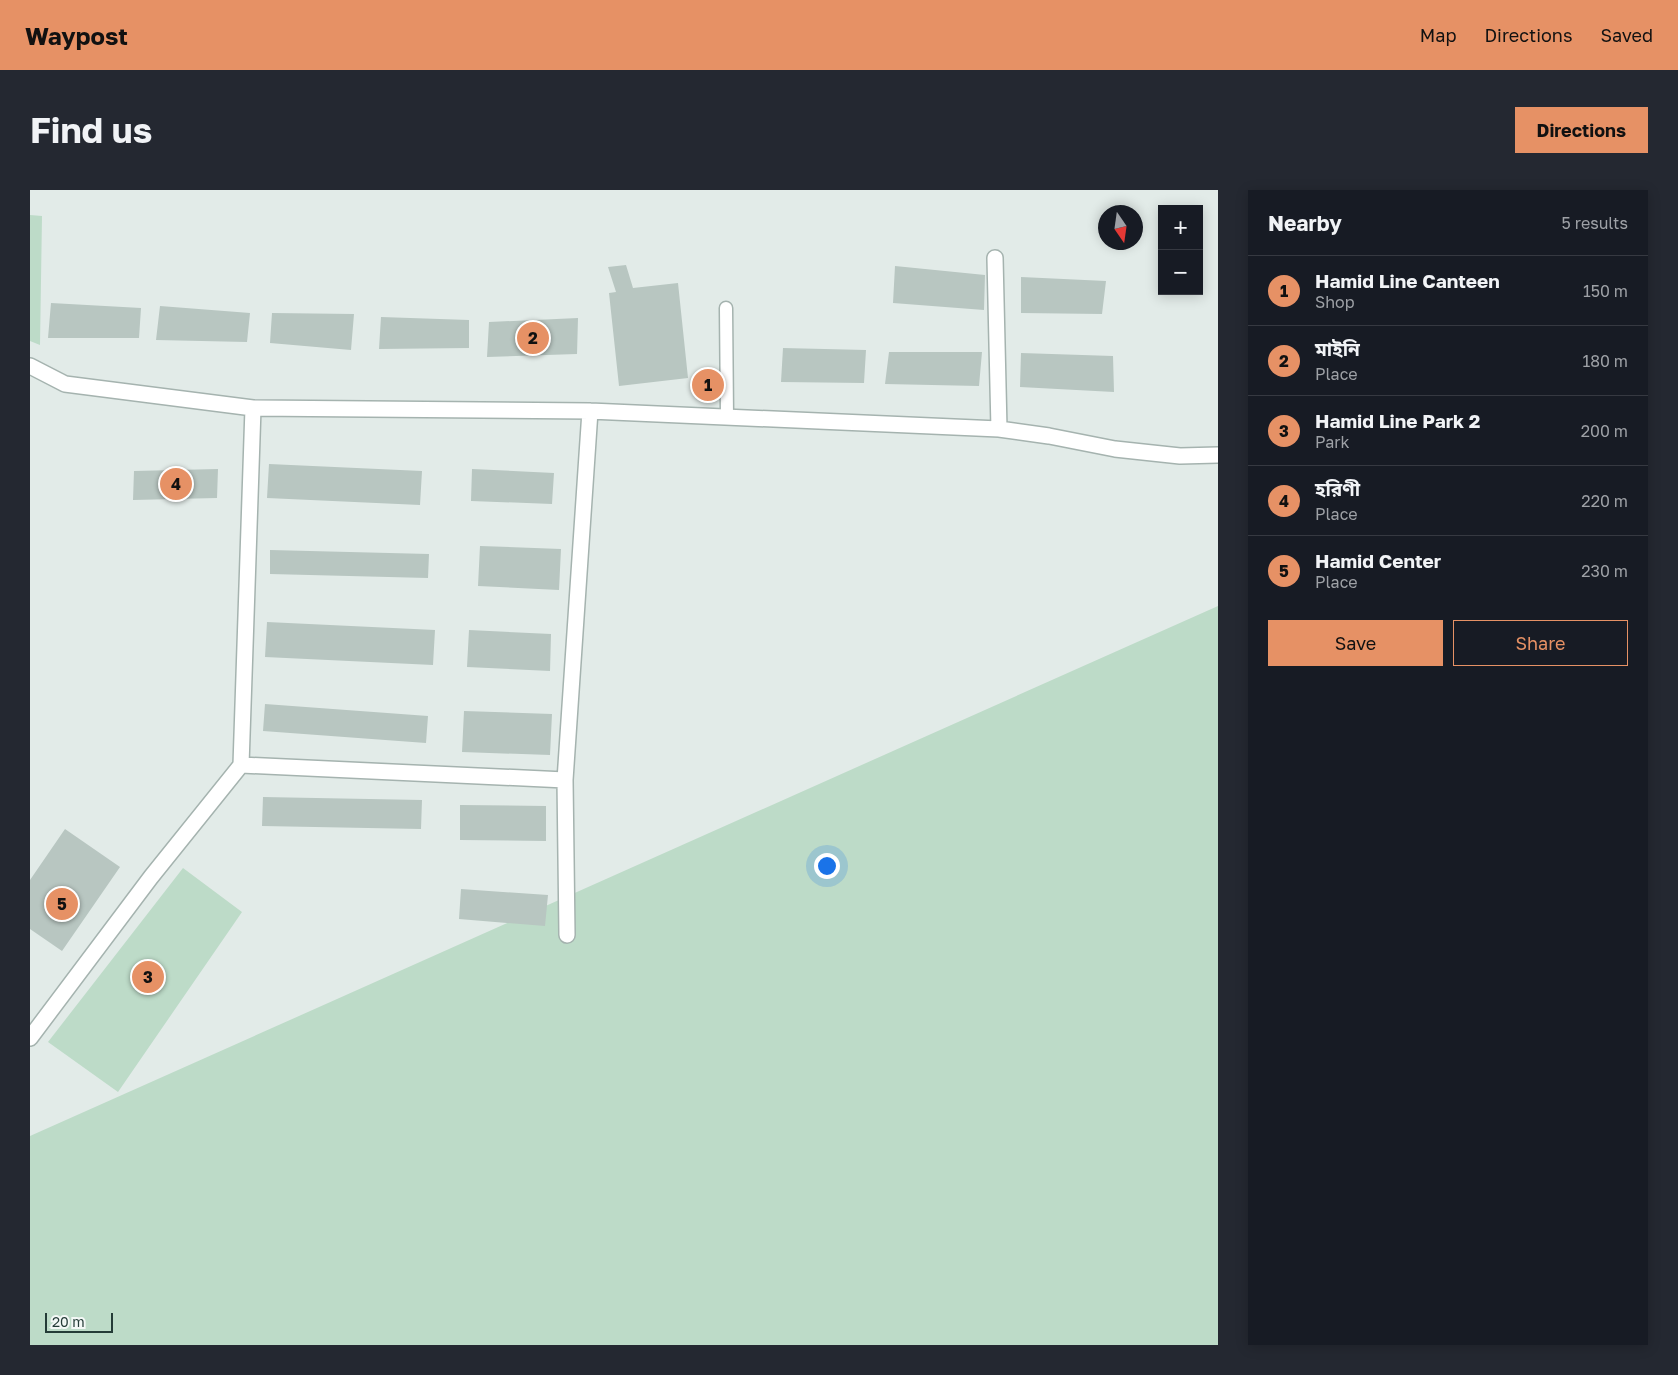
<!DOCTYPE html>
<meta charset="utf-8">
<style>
:root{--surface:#171b24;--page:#242831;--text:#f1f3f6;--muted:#9ea1a6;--line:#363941;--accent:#e69165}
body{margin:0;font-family:"Golos Text","Noto Sans Bengali",sans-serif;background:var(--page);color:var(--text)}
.controls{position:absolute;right:15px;top:15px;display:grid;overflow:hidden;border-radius:0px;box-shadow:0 2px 12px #0003}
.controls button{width:45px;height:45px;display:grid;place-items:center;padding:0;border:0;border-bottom:1px solid var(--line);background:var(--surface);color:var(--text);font:25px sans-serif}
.compass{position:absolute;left:1068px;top:15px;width:45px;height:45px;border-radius:50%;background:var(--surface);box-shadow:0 2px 12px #0003;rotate:167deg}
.scale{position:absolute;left:15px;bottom:12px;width:68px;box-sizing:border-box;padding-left:5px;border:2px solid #243b37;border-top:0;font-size:14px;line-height:18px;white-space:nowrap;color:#243b37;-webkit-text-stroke:4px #f3f8f6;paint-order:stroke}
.you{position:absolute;left:796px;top:675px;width:18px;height:18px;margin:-12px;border:4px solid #fff;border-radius:50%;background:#1a73e8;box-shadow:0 0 0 8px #1a73e833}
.badge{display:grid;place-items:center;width:32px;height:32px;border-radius:50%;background:var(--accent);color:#111;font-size:16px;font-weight:700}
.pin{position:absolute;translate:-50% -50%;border:2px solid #fff;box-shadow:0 1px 5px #0006}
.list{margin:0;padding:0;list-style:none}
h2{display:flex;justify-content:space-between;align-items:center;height:65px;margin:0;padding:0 20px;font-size:21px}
h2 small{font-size:16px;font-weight:400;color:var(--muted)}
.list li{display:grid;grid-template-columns:32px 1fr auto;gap:15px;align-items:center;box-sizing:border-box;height:70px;padding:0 20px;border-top:1px solid var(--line)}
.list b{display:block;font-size:19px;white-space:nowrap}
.list p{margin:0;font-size:16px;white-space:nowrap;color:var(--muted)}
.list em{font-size:16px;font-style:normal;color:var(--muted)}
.actions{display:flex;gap:10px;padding:15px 20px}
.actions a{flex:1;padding:11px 0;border:1px solid var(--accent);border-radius:0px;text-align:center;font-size:18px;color:var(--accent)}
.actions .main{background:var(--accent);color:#111}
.map{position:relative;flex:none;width:1188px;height:1155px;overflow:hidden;border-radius:0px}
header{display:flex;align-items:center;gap:30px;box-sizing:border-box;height:70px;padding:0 25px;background:var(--accent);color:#111}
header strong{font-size:24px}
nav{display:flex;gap:28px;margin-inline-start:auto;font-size:18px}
.intro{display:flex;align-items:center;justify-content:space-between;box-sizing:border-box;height:120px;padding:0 30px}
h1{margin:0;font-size:35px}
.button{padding:12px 22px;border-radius:0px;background:var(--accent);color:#111;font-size:18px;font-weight:700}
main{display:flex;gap:30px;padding:0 30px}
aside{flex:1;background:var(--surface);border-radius:0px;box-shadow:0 2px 12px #0003}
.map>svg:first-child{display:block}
.green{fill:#bddbc8}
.building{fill:#b8c6c1}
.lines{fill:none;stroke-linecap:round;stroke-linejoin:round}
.service-casing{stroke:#a5b3af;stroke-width:15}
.minor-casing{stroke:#a5b3af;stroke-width:18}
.service{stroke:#fff;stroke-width:12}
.minor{stroke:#fff;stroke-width:15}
</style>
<header>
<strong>Waypost</strong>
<nav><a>Map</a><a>Directions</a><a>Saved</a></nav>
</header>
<div class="intro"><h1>Find us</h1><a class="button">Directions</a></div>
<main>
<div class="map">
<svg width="1188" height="1155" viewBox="0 0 1188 1155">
<rect width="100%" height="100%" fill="#e2ebe8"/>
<path class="green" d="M0 25 12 26 10 155 0 151Z
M1188 416V1155H0V946Z
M153 678 212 722 88 902 18 852Z"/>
<path class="building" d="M596 75 603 98 648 93 658 188 589 196 579 103 586 102 578 77Z
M865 76 955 85 954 120 863 113Z
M991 87 1076 91 1072 124 991 123Z
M21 113 111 118 109 148H18Z
M130 116 220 123 217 152 126 150Z
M242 123 324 124 321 160 240 153Z
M351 127 439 130V158L349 159Z
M548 128 547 164 457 167 459 132Z
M753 158 836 160 834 193 751 192Z
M859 162H952L949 196 855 194Z
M991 163 1083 166 1084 202 990 197Z
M667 187H687L688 202H668Z
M239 274 392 281 390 315 237 308Z
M188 279 187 308 103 310 104 281Z
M442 279 524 283 522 314 441 311Z
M450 356 531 359 529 400 448 396Z
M240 360 399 364 398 388 240 384Z
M237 432 405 440 403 475 235 467Z
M439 440 521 444 520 481 437 477Z
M235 514 398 526 396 553 233 541Z
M434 521 522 524 520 565 432 562Z
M233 607 392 610 391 639 232 636Z
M430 615 516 616V651L430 650Z
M35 639 90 677 32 761 0 739V690Z
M431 699 518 705 515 736 429 729Z"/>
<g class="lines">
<g class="service-casing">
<path id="service" d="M696 118 697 227"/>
</g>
<g class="minor-casing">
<path id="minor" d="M965 68 969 239
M0 176 35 194 223 218 560 221 969 239 1019 246 1085 259 1150 266 1188 265
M211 575 535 590 560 221
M535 590 537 745
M0 848 121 687 211 575 223 218"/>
</g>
<use href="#service" class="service"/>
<use href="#minor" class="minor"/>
</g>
</svg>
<div class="controls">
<button>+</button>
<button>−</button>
</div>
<svg class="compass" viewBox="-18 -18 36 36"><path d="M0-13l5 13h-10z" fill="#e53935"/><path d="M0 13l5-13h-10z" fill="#9ea1a6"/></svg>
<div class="scale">20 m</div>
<div class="you"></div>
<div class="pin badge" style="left:678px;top:195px">1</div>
<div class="pin badge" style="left:503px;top:148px">2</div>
<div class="pin badge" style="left:118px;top:787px">3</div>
<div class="pin badge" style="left:146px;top:294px">4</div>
<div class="pin badge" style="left:32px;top:714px">5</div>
</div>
<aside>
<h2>Nearby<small>5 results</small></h2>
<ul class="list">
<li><span class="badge">1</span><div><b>Hamid Line Canteen</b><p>Shop</p></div><em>150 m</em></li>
<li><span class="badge">2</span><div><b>মাইনি</b><p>Place</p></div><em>180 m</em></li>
<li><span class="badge">3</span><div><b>Hamid Line Park 2</b><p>Park</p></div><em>200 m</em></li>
<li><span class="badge">4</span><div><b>হরিণী</b><p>Place</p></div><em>220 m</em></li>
<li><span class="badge">5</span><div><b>Hamid Center</b><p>Place</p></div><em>230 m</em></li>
</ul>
<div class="actions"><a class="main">Save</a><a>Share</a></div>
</aside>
</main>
